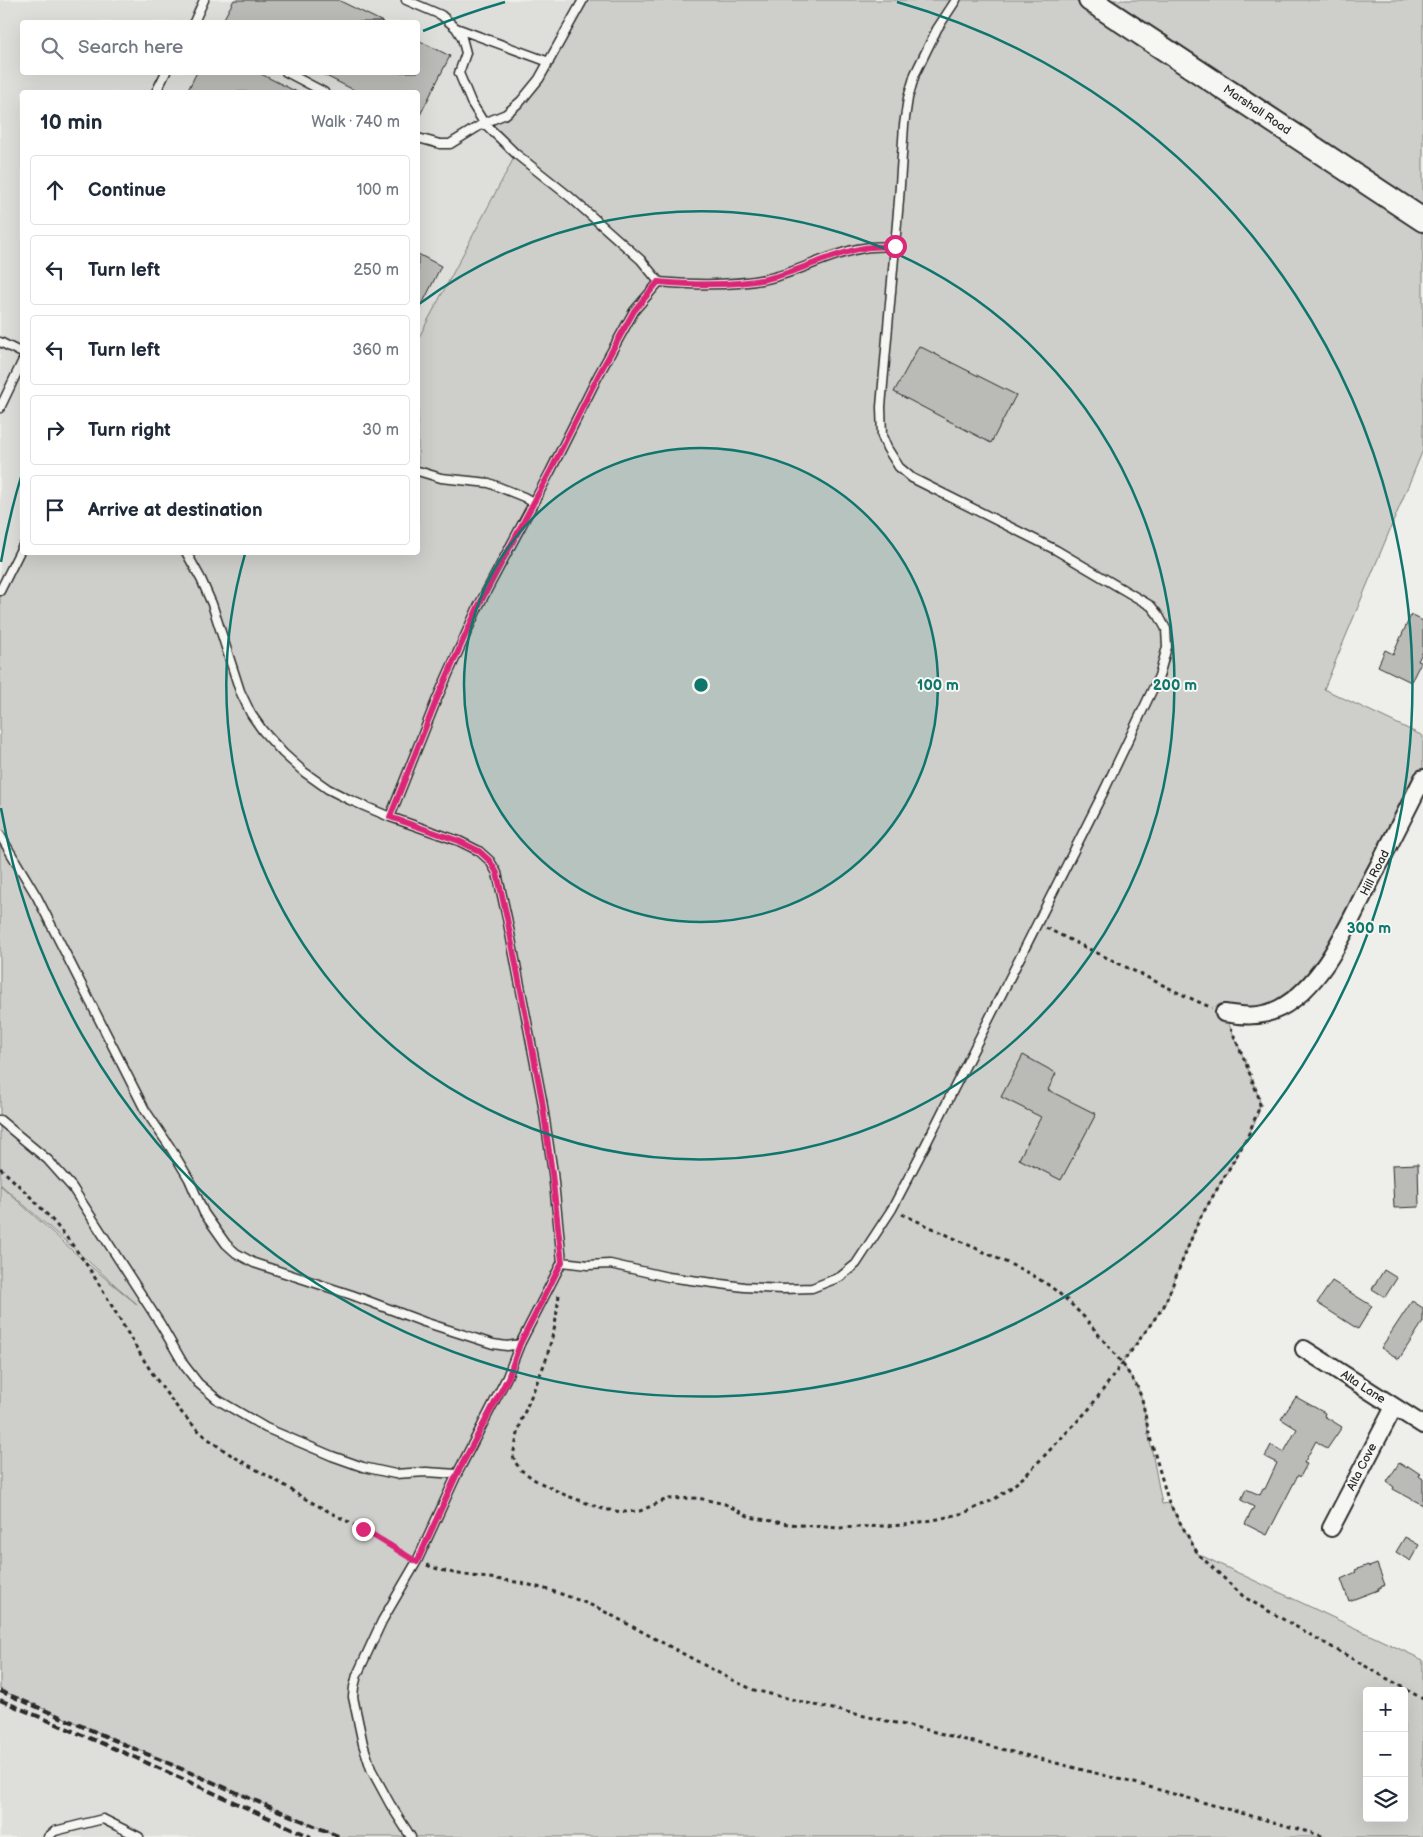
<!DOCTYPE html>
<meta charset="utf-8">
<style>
:root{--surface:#fff;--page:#f6f6f7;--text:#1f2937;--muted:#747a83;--line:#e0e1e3}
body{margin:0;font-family:"Balsamiq Sans",sans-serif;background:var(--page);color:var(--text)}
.controls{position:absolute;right:15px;bottom:15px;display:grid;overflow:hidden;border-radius:5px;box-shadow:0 5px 20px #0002}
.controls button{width:45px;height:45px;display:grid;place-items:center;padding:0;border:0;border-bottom:1px solid var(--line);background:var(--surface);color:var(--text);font:25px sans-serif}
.stop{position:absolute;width:15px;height:15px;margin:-11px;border:4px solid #db2777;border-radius:50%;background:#fff}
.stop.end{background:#db2777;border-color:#fff;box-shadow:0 1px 5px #0008}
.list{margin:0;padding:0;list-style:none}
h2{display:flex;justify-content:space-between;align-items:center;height:65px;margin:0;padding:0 20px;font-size:21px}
h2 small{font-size:16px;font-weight:400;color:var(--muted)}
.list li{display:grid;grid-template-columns:32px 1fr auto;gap:15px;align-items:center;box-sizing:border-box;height:70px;margin:0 10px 10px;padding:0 10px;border:1px solid var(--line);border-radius:5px}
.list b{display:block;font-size:19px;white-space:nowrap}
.list em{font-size:16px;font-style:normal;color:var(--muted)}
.icon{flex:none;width:28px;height:28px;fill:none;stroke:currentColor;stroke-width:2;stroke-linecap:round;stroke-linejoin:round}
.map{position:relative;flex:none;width:1423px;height:1837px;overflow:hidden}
.search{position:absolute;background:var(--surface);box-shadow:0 5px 20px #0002;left:20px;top:20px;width:400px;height:55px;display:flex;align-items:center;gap:12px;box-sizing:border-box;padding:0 18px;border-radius:5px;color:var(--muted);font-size:19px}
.panel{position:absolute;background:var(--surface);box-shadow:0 5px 20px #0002;left:20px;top:90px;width:400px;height:465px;border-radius:5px}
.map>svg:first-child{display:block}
.built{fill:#dededb;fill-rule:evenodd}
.green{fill:#cececa;stroke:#7c7c7a;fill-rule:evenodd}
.building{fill:#babab7;stroke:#2b2b2b}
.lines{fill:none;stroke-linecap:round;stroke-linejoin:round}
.service-casing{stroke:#2b2b2b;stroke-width:11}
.minor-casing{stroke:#2b2b2b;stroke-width:20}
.secondary-casing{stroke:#2b2b2b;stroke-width:26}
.path{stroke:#2b2b2b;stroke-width:3;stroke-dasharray:4 4;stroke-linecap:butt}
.service{stroke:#f6f6f2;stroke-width:8}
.minor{stroke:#f6f6f2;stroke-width:16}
.secondary{stroke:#f6f6f2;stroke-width:22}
.rail{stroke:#2b2b2b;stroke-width:4;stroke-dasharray:8 4;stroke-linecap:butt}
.route{stroke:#db2777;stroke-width:6}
.ring{fill:none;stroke:#0f766e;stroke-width:2.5}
.labels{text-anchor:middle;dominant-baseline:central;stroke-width:4;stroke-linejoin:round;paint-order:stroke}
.street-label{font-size:12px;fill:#2b2b2b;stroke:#f6f6f2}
.centre{fill:#0f766e;stroke:#f6f6f2;stroke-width:2.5}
.ring-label{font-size:15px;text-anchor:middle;font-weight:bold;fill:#0f766e;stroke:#f6f6f2;stroke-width:4;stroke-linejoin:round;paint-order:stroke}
</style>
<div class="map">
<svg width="1423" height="1837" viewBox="0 0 1423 1837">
<rect width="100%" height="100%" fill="#eeeeea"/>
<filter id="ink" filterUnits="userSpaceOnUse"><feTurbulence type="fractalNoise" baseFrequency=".02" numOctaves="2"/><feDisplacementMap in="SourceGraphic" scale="10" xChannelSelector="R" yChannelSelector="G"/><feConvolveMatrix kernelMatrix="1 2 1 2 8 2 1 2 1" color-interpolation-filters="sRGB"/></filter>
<g filter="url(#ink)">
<path class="built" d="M0 0H583L516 154 418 339V92H22V547L0 591ZM22 22H418V72H22Z
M0 1691 235 1792 339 1837H0Z"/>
<path class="green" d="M583 0H1423V450L1324 689 1423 736V778L1344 932 1279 1009 1224 1013 1245 1061 1259 1098 1260 1106 1257 1117 1247 1138 1199 1220 1164 1306 1122 1363 1137 1386 1142 1399 1162 1504 1169 1503 1198 1554 1423 1660V1837H340L0 1690V1185L83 1260 138 1305 0 1184V591L22 552H418V339L516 154 484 123 521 101ZM1367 1691H1404V1818H1367Z"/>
<path class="building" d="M234 0H338L383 22H222Z
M418 40 450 56 418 119V92H358L318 72H418Z
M197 72H257L297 92H187Z
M418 254 441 266 418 313Z
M919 346 1016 395 991 443 894 392Z
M1411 615 1423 621V651L1418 661 1421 662 1411 682 1378 666 1385 650 1393 654Z
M1023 1055 1056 1073 1048 1090 1096 1114 1061 1180 1019 1159 1041 1117 1001 1097Z
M1418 1164 1419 1207 1394 1208 1392 1165Z
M1384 1270 1397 1278 1385 1297 1372 1289Z
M1332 1281 1372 1306 1358 1329 1317 1303Z
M1412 1301 1423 1308V1322L1399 1359 1381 1348Z
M1296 1397 1325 1413 1324 1416 1342 1427 1327 1449 1316 1441 1304 1463 1307 1464 1300 1477 1298 1475 1267 1535 1245 1524 1254 1507 1241 1500 1246 1489 1260 1495 1263 1489H1265L1277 1463 1265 1457 1271 1445 1284 1452 1297 1429 1281 1419Z
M1399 1463 1407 1468 1408 1466 1420 1474 1419 1476 1423 1479V1505L1393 1489 1394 1487 1387 1482Z
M1405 1537 1419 1545 1410 1561 1396 1552Z
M1377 1564 1385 1585 1378 1588V1590L1349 1601 1341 1579 1356 1572 1355 1570 1368 1565 1369 1567Z"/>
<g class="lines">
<g class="service-casing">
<path id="service" d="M406 0 441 15 456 28 462 38 466 53 459 73 471 102 484 123 516 154 570 197 641 260 659 282
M194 22 204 0
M456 28 549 62
M286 72 324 92
M156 92 166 72
M418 138 440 144H450L484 123 506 114 521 101 539 79 583 0
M0 342 22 353
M0 408 22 362
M418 471 441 478 489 483 524 497 534 503
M186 552 201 579 212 604 240 691 251 714 263 731 283 753 304 772 328 789 350 800 390 817 459 841 479 851 490 861 497 873 507 918 542 1100 553 1173 562 1262 520 1344 507 1377 457 1474 417 1561 382 1621 357 1675 354 1687 353 1697 363 1744 371 1769 390 1804 411 1837
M0 591 22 547
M390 817 436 701 478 607 550 472 598 376 634 311 659 282C693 285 732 286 766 279 800 272 830 253 864 248 874 246 885 247 895 246
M0 835 37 897 145 1110 170 1147 189 1179 204 1213 226 1244 236 1253 254 1263 352 1295 424 1322 493 1344 507 1346 520 1344
M0 1120 48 1160 72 1187 161 1325 184 1365 198 1383 218 1400 266 1428 332 1456 363 1467 395 1474 426 1472 457 1474
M562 1262 588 1265 610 1264 668 1277 744 1287 782 1289 812 1288 840 1277 856 1264 892 1209 926 1144 1103 793 1159 676 1167 647 1166 629 1159 616 1151 606 1056 550 912 478 899 467 887 448 882 436 881 407 899 200 904 125 908 98 915 74 937 29 956 0
M48 1837 55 1831 103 1819 139 1837"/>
</g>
<g class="minor-casing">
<path id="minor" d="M1224 1013C1243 1016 1261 1018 1280 1008 1325 984 1348 924 1371 880 1389 846 1406 812 1423 778
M1304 1349 1423 1425
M1331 1528 1394 1407"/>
</g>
<g class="secondary-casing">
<path id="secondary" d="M1090 0 1423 220"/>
</g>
<path class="path" d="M1046 928 1179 993 1212 1008
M0 1168C31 1196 60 1226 84 1261 120 1314 147 1377 192 1424 217 1450 249 1465 280 1483 288 1487 295 1493 302 1497 338 1517 374 1534 408 1556
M902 1214 1029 1273 1050 1286 1067 1300 1085 1318 1122 1363 1137 1386 1142 1399 1149 1434 1169 1503 1198 1554 1244 1597 1423 1699
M559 1295 555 1326 546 1360 521 1421 513 1455 515 1462 521 1470 535 1480 565 1495 603 1509 622 1512 640 1511 667 1499 698 1498 725 1504 750 1517 788 1524 838 1528 904 1525 938 1519 964 1513 993 1500 1008 1490 1026 1475 1089 1409 1164 1306 1199 1220 1247 1138 1260 1106 1259 1098 1245 1061 1231 1029
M427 1565C458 1578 492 1576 525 1584 549 1589 574 1598 598 1608L732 1680 754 1690 815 1705 923 1729 1142 1785 1326 1837"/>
<use href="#service" class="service"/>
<use href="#minor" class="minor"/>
<use href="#secondary" class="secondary"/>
<path class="rail" d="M0 1691 340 1837
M0 1700 134 1757 311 1837"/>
</g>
</g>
<g class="lines" filter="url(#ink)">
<path class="route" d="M363 1529 417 1562 457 1474 508 1378 520 1344 562 1262 552 1173 542 1100 507 918 497 873 490 861 479 851 459 841 390 817 436 701 478 607 550 472 598 376 634 311 658 282C692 285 733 286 766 279 799 272 830 254 864 248 874 246 885 247 895 246"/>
</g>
<circle cx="701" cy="685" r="237" fill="#0f766e" fill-opacity=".12"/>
<g class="ring">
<circle cx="701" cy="685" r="237"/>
<path d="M419 304A474 474 0 1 1 245 554"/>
<path d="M1 562A711 711 0 0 1 21 477M423 31A711 711 0 0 1 505 2M897 2A711 711 0 1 1 1 808"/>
</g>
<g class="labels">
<g class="street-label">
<text transform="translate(1257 110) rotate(34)">Marshall Road</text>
<text transform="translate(1375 873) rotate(-63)">Hill Road</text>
<text transform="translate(1363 1387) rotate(33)">Alta Lane</text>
<text transform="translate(1362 1467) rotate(-63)">Alta Cove</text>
</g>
</g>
<circle cx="701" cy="685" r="8" class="centre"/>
<g class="ring-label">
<text x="938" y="690">100 m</text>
<text x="1175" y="690">200 m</text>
<text x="1369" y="933">300 m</text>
</g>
</svg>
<div class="controls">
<button>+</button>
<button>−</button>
<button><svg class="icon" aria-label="layers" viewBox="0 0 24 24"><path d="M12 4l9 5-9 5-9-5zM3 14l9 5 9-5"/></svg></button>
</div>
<div class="stop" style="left:895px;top:246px"></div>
<div class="stop end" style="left:363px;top:1529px"></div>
<div class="search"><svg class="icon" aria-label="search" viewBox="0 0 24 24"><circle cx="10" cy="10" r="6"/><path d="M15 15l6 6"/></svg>Search here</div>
<section class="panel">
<h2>10 min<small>Walk · 740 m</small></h2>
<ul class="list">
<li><svg class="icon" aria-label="ahead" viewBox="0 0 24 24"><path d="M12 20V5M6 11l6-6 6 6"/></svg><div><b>Continue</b></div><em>100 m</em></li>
<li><svg class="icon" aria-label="left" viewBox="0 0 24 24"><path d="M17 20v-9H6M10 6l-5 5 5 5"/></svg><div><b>Turn left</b></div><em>250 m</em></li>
<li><svg class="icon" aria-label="left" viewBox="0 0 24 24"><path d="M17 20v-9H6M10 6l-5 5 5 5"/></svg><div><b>Turn left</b></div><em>360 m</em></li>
<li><svg class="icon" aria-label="right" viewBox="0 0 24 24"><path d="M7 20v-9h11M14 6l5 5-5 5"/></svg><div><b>Turn right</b></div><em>30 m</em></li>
<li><svg class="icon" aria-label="arrive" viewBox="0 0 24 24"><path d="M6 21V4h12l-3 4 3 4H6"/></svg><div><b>Arrive at destination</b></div></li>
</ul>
</section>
</div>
